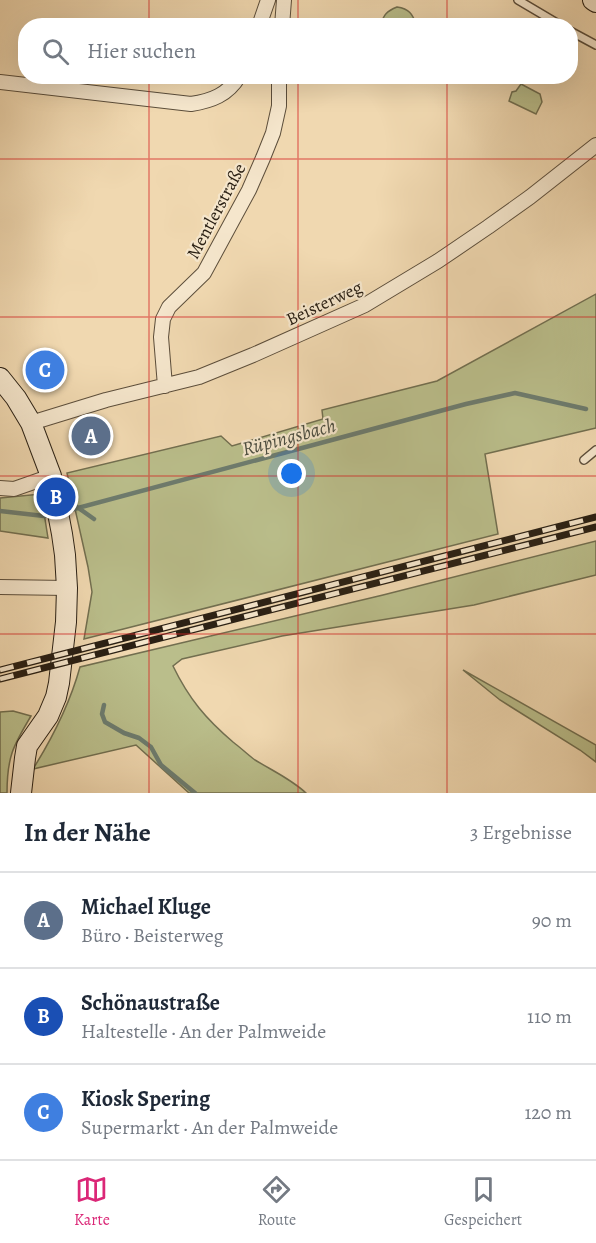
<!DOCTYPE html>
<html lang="de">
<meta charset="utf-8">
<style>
:root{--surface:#fff;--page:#f6f6f7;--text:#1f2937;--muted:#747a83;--line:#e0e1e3;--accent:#db2777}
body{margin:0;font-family:Alegreya,serif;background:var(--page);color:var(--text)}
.you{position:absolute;left:292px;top:474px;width:21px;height:21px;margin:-15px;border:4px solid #fff;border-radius:50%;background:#1a73e8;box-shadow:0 0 0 9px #1a73e833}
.badge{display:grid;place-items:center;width:39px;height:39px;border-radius:50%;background:var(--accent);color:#fff;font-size:20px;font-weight:700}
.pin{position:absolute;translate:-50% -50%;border:3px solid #fff;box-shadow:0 2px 6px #0006}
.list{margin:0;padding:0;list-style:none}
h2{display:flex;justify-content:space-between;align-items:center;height:78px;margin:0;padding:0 24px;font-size:26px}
h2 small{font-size:20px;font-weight:400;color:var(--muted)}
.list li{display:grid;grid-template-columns:39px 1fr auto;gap:18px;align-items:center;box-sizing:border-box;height:96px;padding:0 24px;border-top:2px solid var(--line)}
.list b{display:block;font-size:22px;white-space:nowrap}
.list p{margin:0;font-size:20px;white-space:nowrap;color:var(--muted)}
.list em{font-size:20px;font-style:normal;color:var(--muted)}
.icon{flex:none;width:33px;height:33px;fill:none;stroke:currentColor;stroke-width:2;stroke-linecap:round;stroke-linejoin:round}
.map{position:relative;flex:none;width:596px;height:793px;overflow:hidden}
.search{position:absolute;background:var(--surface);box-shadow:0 6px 24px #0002;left:18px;right:18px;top:18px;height:66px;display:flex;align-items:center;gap:15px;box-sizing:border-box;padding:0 21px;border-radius:24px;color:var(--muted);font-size:22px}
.sheet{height:366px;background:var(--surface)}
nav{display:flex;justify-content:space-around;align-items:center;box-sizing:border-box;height:84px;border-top:2px solid var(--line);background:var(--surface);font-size:16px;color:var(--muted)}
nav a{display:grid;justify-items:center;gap:3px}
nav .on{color:var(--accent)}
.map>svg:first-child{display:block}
.green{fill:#babe8b;stroke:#726f50;stroke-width:1.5}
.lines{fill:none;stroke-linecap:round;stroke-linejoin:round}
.stream{stroke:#6d7c6f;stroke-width:4.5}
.lane-casing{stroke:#5c4e3b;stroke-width:10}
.street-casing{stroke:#5c4e3b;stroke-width:16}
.secondary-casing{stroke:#2a2014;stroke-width:22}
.lane{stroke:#f5e6cc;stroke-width:7}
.street{stroke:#f5e6cc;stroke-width:14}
.secondary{stroke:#f5e6cc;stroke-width:20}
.rail-casing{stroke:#2a2014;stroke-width:7}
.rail{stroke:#f5e6cc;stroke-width:4.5;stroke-dasharray:14;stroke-linecap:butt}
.grid{fill:none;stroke:#d62828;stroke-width:1.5;stroke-opacity:0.55}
.labels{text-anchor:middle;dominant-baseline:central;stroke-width:4.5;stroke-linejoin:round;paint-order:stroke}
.street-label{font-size:18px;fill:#2a2014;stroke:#f5e6cc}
.water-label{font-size:20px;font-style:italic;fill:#4c4e41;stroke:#f5e6cc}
</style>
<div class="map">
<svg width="596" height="793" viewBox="0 0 596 793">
<rect width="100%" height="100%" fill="#f0d8b0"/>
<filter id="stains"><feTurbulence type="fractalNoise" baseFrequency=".00333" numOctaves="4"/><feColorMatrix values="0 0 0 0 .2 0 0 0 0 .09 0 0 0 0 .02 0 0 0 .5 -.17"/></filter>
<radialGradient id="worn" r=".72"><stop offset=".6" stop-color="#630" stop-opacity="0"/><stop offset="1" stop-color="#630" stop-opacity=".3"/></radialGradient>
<path class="green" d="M397 7C410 9 412 14 417 25H381C383 15 387 11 397 7Z
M521 84 540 94 542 102 536 114 509 101 512 92 516 91Z
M596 294V428L485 454 498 534 84 639 92 592 88 567 67 473 221 436 232 446 323 419 322 410 437 381Z
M41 494 48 538 0 531V498Z
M596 541V575L474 605 282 636 182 659 173 666C189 699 206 719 233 742 241 748 248 755 255 760 273 771 291 779 306 793H189L136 745 33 769C53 737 70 703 80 667L383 595Z
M463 670 596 745V762L580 750 500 700Z
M13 711 31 716C13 746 7 757 7 793H0V712Z"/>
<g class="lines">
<path class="stream" d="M77 507 94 519
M0 511 44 516 55 514
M63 512 466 404 515 393 586 409
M104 705 102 714 105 722 124 733 139 738 151 747 161 765 195 793"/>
<g class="lane-casing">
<path id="lane" d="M518 0 562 26
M570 31 596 45
M584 460 596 450"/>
</g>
<g class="street-casing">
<path id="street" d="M259 26 268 0
M282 26 284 0
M0 82 191 104C211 101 228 95 239 76
M165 386 161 337 163 319 169 307 204 273 249 190 263 158 273 133 279 106V76
M31 423 106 400 199 377 253 355 365 305 438 261 488 227 530 197 596 145
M0 488 14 489 51 476
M0 587 67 588"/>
</g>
<g class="secondary-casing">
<path id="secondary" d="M593 0 596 2
M0 378 16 398 31 423 51 476 62 534 65 555 67 588 66 622 59 683 56 697 48 716 27 746 25 758 21 793"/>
</g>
<use href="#lane" class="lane"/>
<use href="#street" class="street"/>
<use href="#secondary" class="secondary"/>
<g class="rail-casing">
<path id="rail" d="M0 670 596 517
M0 679 596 527"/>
</g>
<use href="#rail" class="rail"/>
</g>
<path class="grid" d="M149 0V26M298 0V26M447 0V26M149 76V793M298 76V793M447 76V793M0 159H596M0 317H596M0 476H596M0 634H596"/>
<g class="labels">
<g class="street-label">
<text transform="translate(216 211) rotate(-62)">Mentlerstraße</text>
<text transform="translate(324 303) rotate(-25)">Beisterweg</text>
</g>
<g class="water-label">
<text transform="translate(289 437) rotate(-15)">Rüpingsbach</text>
</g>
</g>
<rect width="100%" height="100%" filter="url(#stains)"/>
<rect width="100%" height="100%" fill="url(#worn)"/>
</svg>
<div class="you"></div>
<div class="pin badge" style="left:91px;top:436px;background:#5c6f8a">A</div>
<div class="pin badge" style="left:56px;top:497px;background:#1a4fb4">B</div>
<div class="pin badge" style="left:45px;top:370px;background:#3f7fe0">C</div>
<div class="search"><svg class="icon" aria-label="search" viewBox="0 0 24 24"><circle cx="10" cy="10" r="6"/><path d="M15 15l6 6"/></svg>Hier suchen</div>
</div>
<section class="sheet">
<h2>In der Nähe<small>3 Ergebnisse</small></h2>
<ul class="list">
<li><span class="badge" style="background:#5c6f8a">A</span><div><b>Michael Kluge</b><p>Büro · Beisterweg</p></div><em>90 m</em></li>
<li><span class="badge" style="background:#1a4fb4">B</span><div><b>Schönaustraße</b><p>Haltestelle · An der Palmweide</p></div><em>110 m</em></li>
<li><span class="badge" style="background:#3f7fe0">C</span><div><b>Kiosk Spering</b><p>Supermarkt · An der Palmweide</p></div><em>120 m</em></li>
</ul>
</section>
<nav>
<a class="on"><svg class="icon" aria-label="map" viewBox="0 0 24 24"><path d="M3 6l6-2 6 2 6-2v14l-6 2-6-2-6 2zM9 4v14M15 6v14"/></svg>Karte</a>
<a><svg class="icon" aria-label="directions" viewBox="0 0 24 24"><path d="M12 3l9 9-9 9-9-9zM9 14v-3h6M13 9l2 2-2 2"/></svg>Route</a>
<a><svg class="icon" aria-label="saved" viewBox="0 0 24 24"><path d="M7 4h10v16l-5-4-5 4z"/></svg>Gespeichert</a>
</nav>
